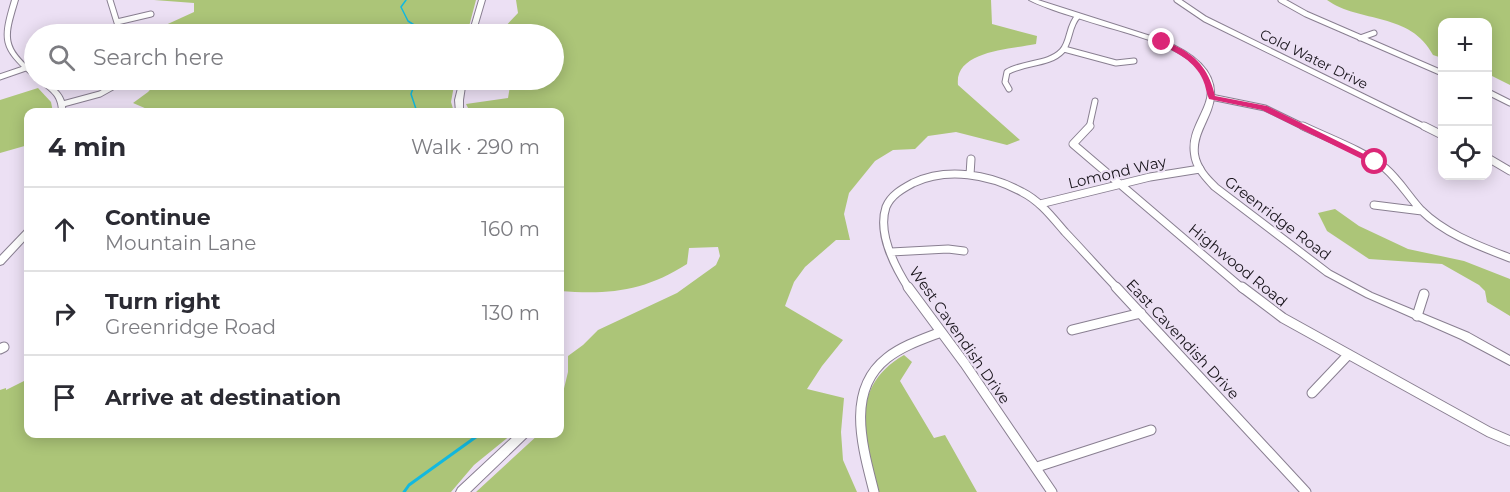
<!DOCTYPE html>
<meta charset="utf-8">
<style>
:root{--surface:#fff;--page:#f2f2f3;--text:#2b2b33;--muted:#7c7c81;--line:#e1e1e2}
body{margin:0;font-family:Montserrat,sans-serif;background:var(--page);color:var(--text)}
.controls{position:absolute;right:18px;top:18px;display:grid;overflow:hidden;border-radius:12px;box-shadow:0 3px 15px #0003}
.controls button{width:54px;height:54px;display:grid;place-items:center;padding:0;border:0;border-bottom:2px solid var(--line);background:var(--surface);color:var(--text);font:30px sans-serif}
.stop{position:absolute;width:18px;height:18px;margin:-14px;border:4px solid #db2777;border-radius:50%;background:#fff}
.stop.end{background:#db2777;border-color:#fff;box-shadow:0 2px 6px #0008}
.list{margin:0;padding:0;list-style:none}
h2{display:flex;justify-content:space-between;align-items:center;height:78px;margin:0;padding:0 24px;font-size:26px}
h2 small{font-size:20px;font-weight:400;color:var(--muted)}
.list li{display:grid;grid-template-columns:39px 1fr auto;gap:18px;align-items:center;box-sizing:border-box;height:84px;padding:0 24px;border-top:2px solid var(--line)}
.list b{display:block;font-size:22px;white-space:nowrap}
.list p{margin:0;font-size:20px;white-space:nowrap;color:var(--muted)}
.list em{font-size:20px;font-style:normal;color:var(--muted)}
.icon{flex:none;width:33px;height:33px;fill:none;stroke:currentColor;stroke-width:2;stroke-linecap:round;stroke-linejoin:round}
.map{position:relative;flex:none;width:1510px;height:492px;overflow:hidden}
.search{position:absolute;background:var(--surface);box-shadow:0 3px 15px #0003;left:24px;top:24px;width:540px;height:66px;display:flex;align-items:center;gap:15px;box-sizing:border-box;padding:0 21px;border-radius:33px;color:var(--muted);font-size:22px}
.panel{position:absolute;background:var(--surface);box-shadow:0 3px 15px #0003;left:24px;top:108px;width:540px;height:330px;border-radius:12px}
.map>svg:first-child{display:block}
.green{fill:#acc578}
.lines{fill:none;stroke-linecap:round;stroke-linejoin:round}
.stream-far1{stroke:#13b9df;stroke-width:1.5}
.stream{stroke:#13b9df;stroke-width:3}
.minor-far2-casing{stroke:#897f91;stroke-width:7}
.minor-far1-casing{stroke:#897f91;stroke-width:9}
.minor-casing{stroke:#897f91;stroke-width:11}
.tertiary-casing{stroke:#897f91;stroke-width:2}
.minor-far2{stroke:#fff;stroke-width:5}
.minor-far1{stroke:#fff;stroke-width:7}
.minor{stroke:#fff;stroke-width:9}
.tertiary{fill:#fff;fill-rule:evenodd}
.route{fill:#db2777}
.labels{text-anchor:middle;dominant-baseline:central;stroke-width:4.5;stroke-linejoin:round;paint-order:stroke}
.far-street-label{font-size:14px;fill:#18141b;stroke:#ece0f4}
.street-label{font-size:15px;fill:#18141b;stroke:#ece0f4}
</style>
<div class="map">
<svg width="1510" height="492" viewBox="0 0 1510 492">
<rect width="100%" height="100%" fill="#ece0f4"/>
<path class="green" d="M154 0H476L467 34H205L159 28 194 12V3Z
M516 0H991L992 24 1037 36 1036 44C1013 49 954 50 958 85L1020 140 1007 145 956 132 928 136 915 149 893 150 875 161 849 193 844 214 850 240H836L805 267 794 282 785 306 843 340 822 366 807 389 844 398 841 432 843 460 857 492H476L539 434H560V405L568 372V356L583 345 598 330 677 293 716 265 720 256 718 247 689 248 687 264C645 291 609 295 560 291V112H470L466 104 508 98 511 80H554V34H502L500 32 518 13Z
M1327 0H1510V85L1488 74V22H1442V58L1433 55C1411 12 1359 23 1327 0Z
M159 80H455L451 102 454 112H154L133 103 148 92Z
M38 88 51 102 53 112H28V145L0 153V100Z
M1335 209 1359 226 1408 249 1464 261 1510 279V316L1487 302 1485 291 1479 285 1442 264 1369 259 1327 231 1318 213Z
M904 355 912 362 900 381 934 438 945 435 977 492H878C866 439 847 388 904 355Z
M28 379V434H512L474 465 451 492H0V390L6 388V390Z"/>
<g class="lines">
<path class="stream-far1" d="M406 0 401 7 408 21 428 34
M416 80 411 94 417 112"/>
<path class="stream" d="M404 492 409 485 480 434"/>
<g class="minor-far2-casing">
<path id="minor-far2" d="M110 0 119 29 118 34
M1177 0 1205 19 1427 128
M1281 0 1306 14 1442 73
M117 22 151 14
M1360 38 1374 33
M1064 49 1116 63 1134 61
M0 77 26 68
M1009 89 1005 82 1007 72C1023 62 1049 65 1062 51 1071 41 1068 26 1078 16
M1488 92 1510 103
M1211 97 1265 108 1306 128
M63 104 100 94 125 80
M1089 128 1095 101"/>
</g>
<g class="minor-far1-casing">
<path id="minor-far1" d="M1090 126 1073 144 1243 289
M1303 126C1330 139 1362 150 1385 168 1399 180 1409 197 1421 210 1445 234 1479 246 1510 258
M1424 126 1442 135
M1488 158 1510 171
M970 175 971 159
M1040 204 1150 177 1200 169
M1374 205 1422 211
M891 252 948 249 964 251
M909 289C895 267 877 234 886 207 891 195 902 189 913 183 947 167 989 174 1022 192 1040 201 1052 217 1065 232 1083 251 1100 270 1118 289"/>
</g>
<g class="minor-casing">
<path id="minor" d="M908 287 965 364 1052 492
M1116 287 1306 492
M1242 287 1283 318 1489 432 1510 441
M1417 316 1424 294
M1072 330 1141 313
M0 349 4 347
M1312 393 1348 355
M1037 467 1151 430
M874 492C863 448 845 391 887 358 902 346 923 339 941 332"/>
</g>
<g class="tertiary-casing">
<path id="tertiary" d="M12 0H18C7 37 3 45 34 72V77L32 76C0 48 0 40 12 0Z
M479 0H485L475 34H469Z
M1029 0H1038L1160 39C1190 51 1225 72 1211 110 1206 124 1196 138 1198 154 1200 167 1209 176 1218 185L1331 271 1372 293 1469 333 1510 356V365L1461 339 1366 297 1325 275 1212 189C1203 179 1192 168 1191 154 1185 117 1234 95 1188 59 1169 45 1146 39 1124 32 1102 26 1081 19 1059 12 1049 8 1038 5 1029 0Z
M37 80H44C56 88 67 96 65 112H59C59 94 49 91 37 80Z
M460 80H466L463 100V112H456L455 100Z
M28 229V237L3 264 0 265V256L25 230Z
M516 434H529L527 437 470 492H456L458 488Z"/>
</g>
<use href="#minor-far2" class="minor-far2"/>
<use href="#minor-far1" class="minor-far1"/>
<use href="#minor" class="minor"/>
<use href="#tertiary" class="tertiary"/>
</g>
<path class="route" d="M1160 41C1167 41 1172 44 1178 47 1199 58 1210 73 1215 96L1267 106 1380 162 1372 164 1262 110 1209 99C1206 93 1206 86 1203 80 1195 61 1177 53 1160 44Z"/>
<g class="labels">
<g class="far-street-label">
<text transform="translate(1314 59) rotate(26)">Cold Water Drive</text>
</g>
<g class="street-label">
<text transform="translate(1117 172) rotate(-13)">Lomond Way</text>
<text transform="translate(1278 218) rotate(37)">Greenridge Road</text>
<text transform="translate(1238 265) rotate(39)">Highwood Road</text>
<text transform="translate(960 335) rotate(55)">West Cavendish Drive</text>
<text transform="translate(1183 339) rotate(47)">East Cavendish Drive</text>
</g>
</g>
</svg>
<div class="controls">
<button>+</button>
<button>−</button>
<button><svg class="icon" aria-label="locate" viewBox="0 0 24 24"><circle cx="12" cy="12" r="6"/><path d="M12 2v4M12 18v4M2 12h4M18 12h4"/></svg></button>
</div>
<div class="stop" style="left:1375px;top:162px"></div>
<div class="stop end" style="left:1162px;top:42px"></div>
<div class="search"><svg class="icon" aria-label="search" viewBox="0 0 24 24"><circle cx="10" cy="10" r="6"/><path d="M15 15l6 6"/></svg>Search here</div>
<section class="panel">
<h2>4 min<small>Walk · 290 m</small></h2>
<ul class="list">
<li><svg class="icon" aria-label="ahead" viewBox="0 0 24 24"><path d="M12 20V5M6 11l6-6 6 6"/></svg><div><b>Continue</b><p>Mountain Lane</p></div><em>160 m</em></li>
<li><svg class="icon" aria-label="right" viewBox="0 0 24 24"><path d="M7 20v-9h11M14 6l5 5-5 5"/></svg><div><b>Turn right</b><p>Greenridge Road</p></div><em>130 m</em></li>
<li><svg class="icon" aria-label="arrive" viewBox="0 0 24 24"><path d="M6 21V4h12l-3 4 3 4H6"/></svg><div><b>Arrive at destination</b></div></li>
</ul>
</section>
</div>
